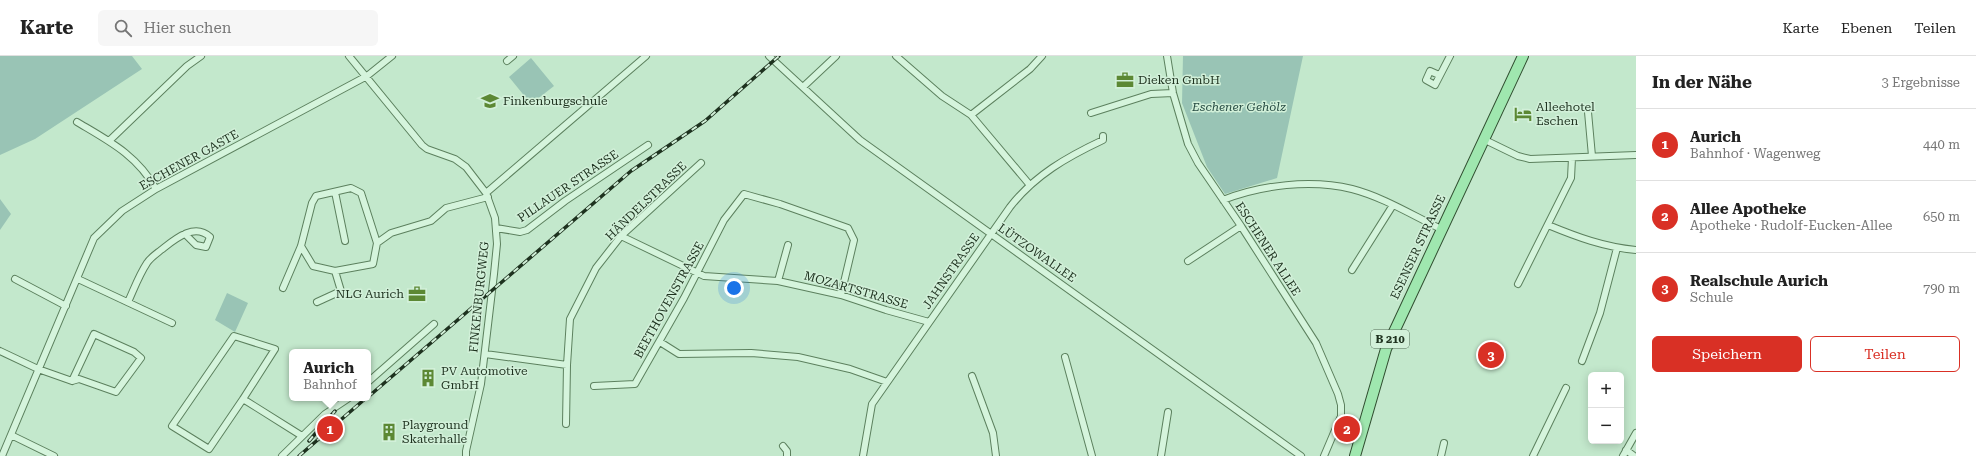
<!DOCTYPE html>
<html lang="de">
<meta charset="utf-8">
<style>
:root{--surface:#fff;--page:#f6f6f6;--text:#222;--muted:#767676;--line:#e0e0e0;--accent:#d93025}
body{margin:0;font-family:"Roboto Serif",serif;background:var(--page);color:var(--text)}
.controls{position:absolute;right:12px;bottom:12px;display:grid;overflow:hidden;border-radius:6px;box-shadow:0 2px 10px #0003}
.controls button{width:36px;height:36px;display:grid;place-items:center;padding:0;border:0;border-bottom:1px solid var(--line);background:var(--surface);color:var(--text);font:20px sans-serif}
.you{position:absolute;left:734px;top:232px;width:14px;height:14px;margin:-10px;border:3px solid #fff;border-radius:50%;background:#1a73e8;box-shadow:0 0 0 6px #1a73e833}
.badge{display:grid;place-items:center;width:26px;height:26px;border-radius:50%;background:var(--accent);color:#fff;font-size:13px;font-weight:700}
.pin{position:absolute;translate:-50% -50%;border:2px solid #fff;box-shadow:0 1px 4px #0006}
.popup{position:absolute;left:289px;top:293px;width:82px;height:52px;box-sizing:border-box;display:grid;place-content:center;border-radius:6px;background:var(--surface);filter:drop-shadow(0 1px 3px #0005);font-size:13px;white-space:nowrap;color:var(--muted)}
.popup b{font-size:15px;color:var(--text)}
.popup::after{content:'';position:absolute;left:50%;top:100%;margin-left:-8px;border:8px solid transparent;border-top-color:var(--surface)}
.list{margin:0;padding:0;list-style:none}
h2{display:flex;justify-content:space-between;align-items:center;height:52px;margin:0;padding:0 16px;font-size:17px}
h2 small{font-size:13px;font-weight:400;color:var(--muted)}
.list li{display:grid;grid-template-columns:26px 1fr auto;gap:12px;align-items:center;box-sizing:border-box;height:72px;padding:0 16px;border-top:1px solid var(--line)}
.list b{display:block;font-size:15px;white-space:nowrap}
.list p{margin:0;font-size:13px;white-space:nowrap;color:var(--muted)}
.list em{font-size:13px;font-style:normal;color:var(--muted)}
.actions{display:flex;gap:8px;padding:12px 16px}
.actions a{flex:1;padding:9px 0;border:1px solid var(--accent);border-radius:6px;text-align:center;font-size:14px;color:var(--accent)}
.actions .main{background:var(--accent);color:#fff}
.icon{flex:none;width:22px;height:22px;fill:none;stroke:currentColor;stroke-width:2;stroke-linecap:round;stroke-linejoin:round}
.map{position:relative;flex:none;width:1636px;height:400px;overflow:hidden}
header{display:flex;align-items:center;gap:24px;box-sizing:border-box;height:56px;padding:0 20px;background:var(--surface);border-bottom:1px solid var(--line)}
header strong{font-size:19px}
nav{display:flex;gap:22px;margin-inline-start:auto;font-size:14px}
.search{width:280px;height:36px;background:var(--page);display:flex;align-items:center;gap:10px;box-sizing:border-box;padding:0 14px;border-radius:6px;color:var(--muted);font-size:15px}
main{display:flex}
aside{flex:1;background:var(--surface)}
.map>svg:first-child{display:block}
.green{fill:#99c4b5}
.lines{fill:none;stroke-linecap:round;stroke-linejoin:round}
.street-casing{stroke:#5c805e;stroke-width:8}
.primary-casing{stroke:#304e30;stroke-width:12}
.street{stroke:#d5f4dc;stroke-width:6}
.primary{stroke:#9fe7af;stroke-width:10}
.rail-casing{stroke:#1e321f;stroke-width:3.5}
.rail{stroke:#d2f0d9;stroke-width:2;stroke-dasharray:6;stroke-linecap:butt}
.labels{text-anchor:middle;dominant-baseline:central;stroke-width:3;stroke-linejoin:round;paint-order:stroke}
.shield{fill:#d2f0d9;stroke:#546b57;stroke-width:1}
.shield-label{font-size:11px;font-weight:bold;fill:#1e321f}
.poi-label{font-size:12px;fill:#1e321f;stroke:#d2f0d9;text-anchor:start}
.park-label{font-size:12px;font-style:italic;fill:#284c44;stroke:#d2f0d9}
.street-label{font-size:12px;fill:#1e321f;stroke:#d2f0d9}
</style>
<header>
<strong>Karte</strong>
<div class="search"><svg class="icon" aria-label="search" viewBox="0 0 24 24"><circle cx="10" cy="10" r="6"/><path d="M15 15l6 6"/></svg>Hier suchen</div>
<nav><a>Karte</a><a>Ebenen</a><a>Teilen</a></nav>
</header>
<main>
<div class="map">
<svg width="1636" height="400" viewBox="0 0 1636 400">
<rect width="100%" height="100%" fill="#c3e8cc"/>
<path class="green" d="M0 0H132L142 13 35 83 0 99Z
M1183 0H1303L1277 122 1225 138 1207 111 1182 47Z
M531 2 554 30 531 48 509 21Z
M0 143 11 158 0 174Z
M227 237 248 247 235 276 215 264Z"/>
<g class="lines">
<g class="street-casing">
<path id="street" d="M349 0 422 89 427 93 455 103 466 111 486 137 495 162 497 188 494 218 481 328 466 395V400
M769 0 860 84 1301 400
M896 0 942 40 971 59 1029 128
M1167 0 1173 37 1188 88 1198 107 1241 170 1316 287 1338 338 1341 349V360L1324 400
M507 5 513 0
M1439 19 1430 15 1426 24 1435 29 1450 0
M803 31 836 0
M1588 56 1592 100
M1091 57 1151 38 1173 37
M971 59 1030 13 1042 0
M77 66C109 85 137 99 156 133
M1483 83 1518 100 1530 103 1636 99
M109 85 187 10 201 0
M335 136 345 185
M486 137 646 0
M1223 144C1261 129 1311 123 1352 133 1383 141 1412 159 1441 173
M1548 169C1577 181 1604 191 1636 194
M496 172 520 176 527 174 565 145 648 89
M621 180 704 220 778 225 841 239 886 254 929 266
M301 190 313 210 335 215 373 208 377 187
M1188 205 1241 170
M1352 214 1393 149
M15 223 66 250
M78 223 172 267
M778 225 788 189
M1518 228 1571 122 1572 102
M283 232 301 190 312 147 316 140 351 132 361 137 377 187 391 177 431 165 446 152 488 141
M128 246C134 233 139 219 147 207 150 202 156 198 161 194 174 184 194 166 210 181L206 191 196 189 185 178
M317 246 341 235 335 215
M660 286 679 298 751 297 798 301 850 313 887 326
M0 295 38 313 72 325 79 323 116 336 141 302 134 296 94 278 72 325
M485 298 567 309 570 263 596 212 621 180 701 107
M1065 301 1092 400
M1582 305 1600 257 1617 192
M972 320 993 377 996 400
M368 326 434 268
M594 330 635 328 684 242 724 164 744 138 780 148 848 172 854 184 841 239
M243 343 209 393 172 370 234 280 275 293 243 343 302 380
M566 368 567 309
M11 379 54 400
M783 390 787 395V400
M1626 394 1634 400
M2 400 94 182 122 155 156 133 367 20 392 0
M282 400 325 358 349 342
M863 400 872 348 1010 151C1035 119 1067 101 1103 84V80
M1161 400 1168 356
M1441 400 1444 387
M1533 400 1566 332
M1623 400 1636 377"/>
</g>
<g class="primary-casing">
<path id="primary" d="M1355 400 1386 293 1523 0"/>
</g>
<use href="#street" class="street"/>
<use href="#primary" class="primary"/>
<g class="rail-casing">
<path id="rail" d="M368 341 631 115 705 65 779 0
M309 385 335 355
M299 400 366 342"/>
</g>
<use href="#rail" class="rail"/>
</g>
<defs>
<g id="office-bare" transform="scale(1.38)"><path d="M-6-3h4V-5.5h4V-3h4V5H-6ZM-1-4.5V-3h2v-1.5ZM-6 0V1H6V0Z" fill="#5c8834" stroke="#d2f0d9" stroke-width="2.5" paint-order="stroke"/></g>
<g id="school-bare" transform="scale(1.38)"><path d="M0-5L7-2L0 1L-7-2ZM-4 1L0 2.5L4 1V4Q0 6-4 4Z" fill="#5c8834" stroke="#d2f0d9" stroke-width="2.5" paint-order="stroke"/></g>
<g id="hotel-bare" transform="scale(1.38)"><path d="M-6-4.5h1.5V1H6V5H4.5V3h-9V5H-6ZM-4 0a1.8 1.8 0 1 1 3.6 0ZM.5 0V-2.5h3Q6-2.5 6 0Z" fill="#5c8834" stroke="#d2f0d9" stroke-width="2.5" paint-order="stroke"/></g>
<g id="building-bare" transform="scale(1.38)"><path d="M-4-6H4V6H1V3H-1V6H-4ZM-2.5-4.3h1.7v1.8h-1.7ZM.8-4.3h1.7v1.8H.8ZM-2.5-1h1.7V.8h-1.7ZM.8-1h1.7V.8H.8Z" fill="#5c8834" stroke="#d2f0d9" stroke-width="2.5" paint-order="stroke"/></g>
</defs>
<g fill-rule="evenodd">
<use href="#office-bare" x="1125" y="24"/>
<use href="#school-bare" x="490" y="45"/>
<use href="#hotel-bare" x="1523" y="58"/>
<use href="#office-bare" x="417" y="238"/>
<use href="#building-bare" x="428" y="322"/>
<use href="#building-bare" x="389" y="376"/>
</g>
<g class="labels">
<rect class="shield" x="1371" y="274" width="38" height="18" rx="3"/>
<g class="shield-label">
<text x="1390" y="283">B 210</text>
</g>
<g class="poi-label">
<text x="1138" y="24">Dieken GmbH</text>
<text x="503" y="45">Finkenburgschule</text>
<text x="1536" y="51">Alleehotel<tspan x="1536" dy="14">Eschen</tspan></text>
<text x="404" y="238" text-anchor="end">NLG Aurich</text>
<text x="441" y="315">PV Automotive<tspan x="441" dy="14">GmbH</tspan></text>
<text x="402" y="369">Playground<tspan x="402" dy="14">Skaterhalle</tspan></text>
</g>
<g class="park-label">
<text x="1239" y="51">Eschener Gehölz</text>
</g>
<g class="street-label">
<text transform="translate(189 104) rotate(-29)">ESCHENER GASTE</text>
<text transform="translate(568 130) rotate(-34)">PILLAUER STRASSE</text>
<text transform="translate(646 145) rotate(-44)">HÄNDELSTRASSE</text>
<text transform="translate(1418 191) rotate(-65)">ESENSER STRASSE</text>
<text transform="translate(1268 193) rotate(57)">ESCHENER ALLEE</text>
<text transform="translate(1037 197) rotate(35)">LÜTZOWALLEE</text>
<text transform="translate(951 215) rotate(-55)">JAHNSTRASSE</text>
<text transform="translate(856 234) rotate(16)">MOZARTSTRASSE</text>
<text transform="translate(479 241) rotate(-84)">FINKENBURGWEG</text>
<text transform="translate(669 244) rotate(-61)">BEETHOVENSTRASSE</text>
</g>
</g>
</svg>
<div class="controls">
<button>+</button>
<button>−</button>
</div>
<div class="you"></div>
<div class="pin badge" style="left:330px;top:373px">1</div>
<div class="popup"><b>Aurich</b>Bahnhof</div>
<div class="pin badge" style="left:1347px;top:373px">2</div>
<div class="pin badge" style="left:1491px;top:299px">3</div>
</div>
<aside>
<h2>In der Nähe<small>3 Ergebnisse</small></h2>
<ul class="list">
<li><span class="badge">1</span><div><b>Aurich</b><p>Bahnhof · Wagenweg</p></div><em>440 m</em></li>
<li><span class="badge">2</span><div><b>Allee Apotheke</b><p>Apotheke · Rudolf-Eucken-Allee</p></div><em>650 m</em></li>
<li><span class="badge">3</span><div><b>Realschule Aurich</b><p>Schule</p></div><em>790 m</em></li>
</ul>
<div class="actions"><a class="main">Speichern</a><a>Teilen</a></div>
</aside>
</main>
